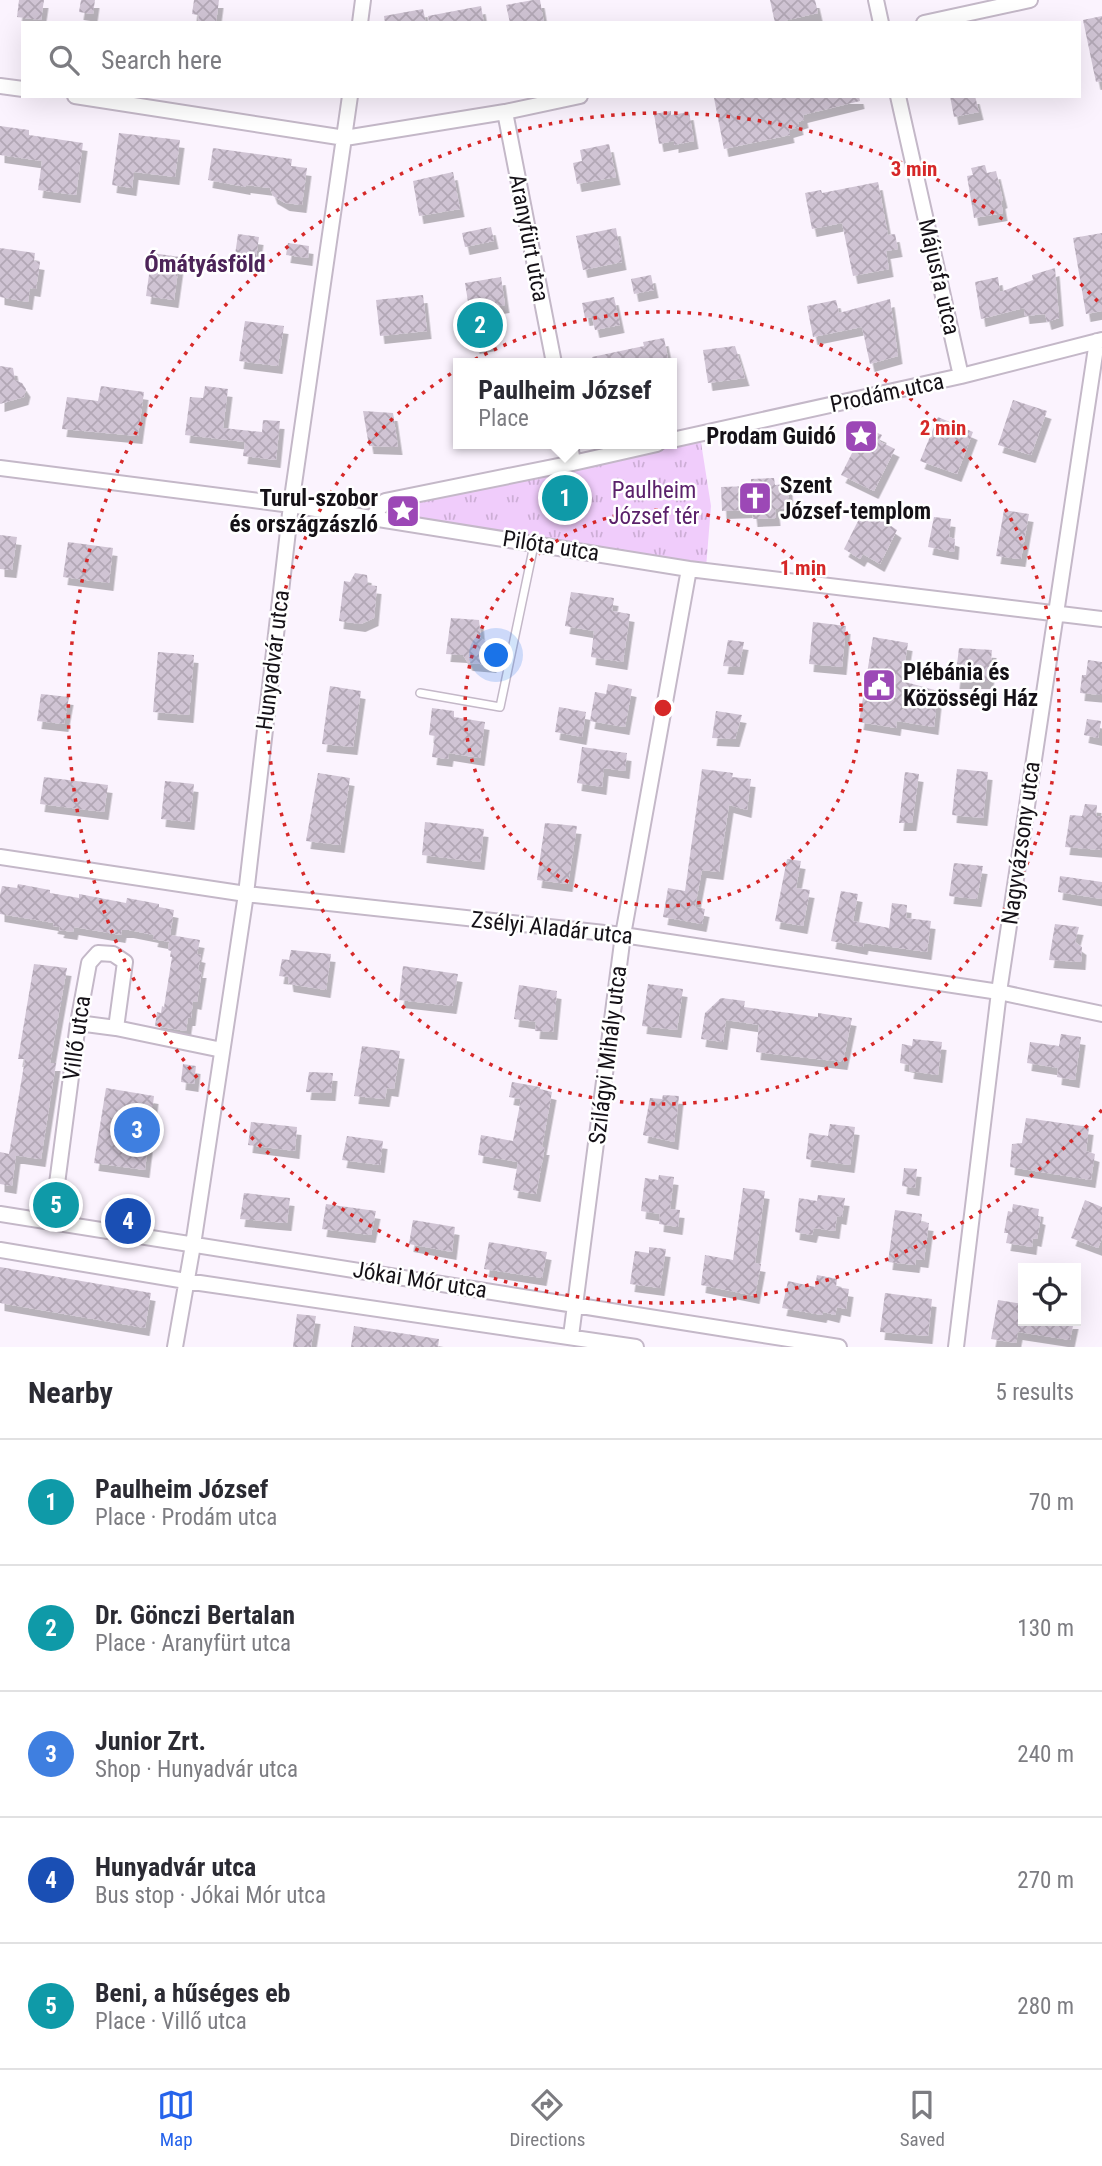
<!DOCTYPE html>
<meta charset="utf-8">
<style>
:root{--surface:#fff;--page:#f2f2f3;--text:#2b2b33;--muted:#7c7c81;--line:#e1e1e2;--accent:#2563eb}
body{margin:0;font-family:"Roboto Condensed",sans-serif;background:var(--page);color:var(--text)}
.controls{position:absolute;right:21px;bottom:21px;display:grid;overflow:hidden;border-radius:0px;box-shadow:0 7px 28px #0002}
.controls button{width:63px;height:63px;display:grid;place-items:center;padding:0;border:0;border-bottom:2px solid var(--line);background:var(--surface);color:var(--text);font:35px sans-serif}
.you{position:absolute;left:497px;top:656px;width:24px;height:24px;margin:-18px;border:5px solid #fff;border-radius:50%;background:#1a73e8;box-shadow:0 0 0 10px #1a73e833}
.badge{display:grid;place-items:center;width:46px;height:46px;border-radius:50%;background:var(--accent);color:#fff;font-size:23px;font-weight:700}
.pin{position:absolute;translate:-50% -50%;border:4px solid #fff;box-shadow:0 2px 7px #0006}
.popup{position:absolute;left:453px;top:358px;width:224px;height:91px;box-sizing:border-box;display:grid;place-content:center;border-radius:0px;background:var(--surface);filter:drop-shadow(0 2px 5px #0005);font-size:23px;white-space:nowrap;color:var(--muted)}
.popup b{font-size:26px;color:var(--text)}
.popup::after{content:'';position:absolute;left:50%;top:100%;margin-left:-14px;border:14px solid transparent;border-top-color:var(--surface)}
.list{margin:0;padding:0;list-style:none}
h2{display:flex;justify-content:space-between;align-items:center;height:91px;margin:0;padding:0 28px;font-size:30px}
h2 small{font-size:23px;font-weight:400;color:var(--muted)}
.list li{display:grid;grid-template-columns:46px 1fr auto;gap:21px;align-items:center;box-sizing:border-box;height:126px;padding:0 28px;border-top:2px solid var(--line)}
.list b{display:block;font-size:26px;white-space:nowrap}
.list p{margin:0;font-size:23px;white-space:nowrap;color:var(--muted)}
.list em{font-size:23px;font-style:normal;color:var(--muted)}
.icon{flex:none;width:38px;height:38px;fill:none;stroke:currentColor;stroke-width:2;stroke-linecap:round;stroke-linejoin:round}
.map{position:relative;flex:none;width:1102px;height:1347px;overflow:hidden}
.search{position:absolute;background:var(--surface);box-shadow:0 7px 28px #0002;left:21px;right:21px;top:21px;height:77px;display:flex;align-items:center;gap:18px;box-sizing:border-box;padding:0 24px;border-radius:0px;color:var(--muted);font-size:26px}
.sheet{height:721px;background:var(--surface)}
nav{display:flex;justify-content:space-around;align-items:center;box-sizing:border-box;height:98px;border-top:2px solid var(--line);background:var(--surface);font-size:19px;color:var(--muted)}
nav a{display:grid;justify-items:center;gap:4px}
nav .on{color:var(--accent)}
.map>svg:first-child{display:block}
.park{fill:url(#park-tufts)}
.building{fill:url(#building-cross-hatch);filter:url(#shadow)}
.lines{fill:none;stroke-linecap:round;stroke-linejoin:round}
.lane-casing{stroke:#c4b8c8;stroke-width:10}
.street-casing{stroke:#c4b8c8;stroke-width:18}
.lane{stroke:#fff;stroke-width:7}
.street{stroke:#fff;stroke-width:14}
.ring{fill:none;stroke:#d62828;stroke-width:3.5;stroke-dasharray:3.5 7}
.labels{text-anchor:middle;dominant-baseline:central;stroke-width:5;stroke-linejoin:round;paint-order:stroke}
.street-label{font-size:23px;fill:#151117;stroke:#fff}
.poi-label{font-size:23px;font-weight:bold;fill:#151117;stroke:#fff;text-anchor:end}
.park-label{font-size:23px;fill:#5b216b;stroke:#fff}
.neighbourhood-label{font-size:24px;font-weight:bold;fill:#4d2459;stroke:#fff}
.centre{fill:#d62828;stroke:#fff;stroke-width:3.5}
.ring-label{font-size:21px;text-anchor:middle;font-weight:bold;fill:#d62828;stroke:#fff;stroke-width:5;stroke-linejoin:round;paint-order:stroke}
</style>
<div class="map">
<svg width="1102" height="1347" viewBox="0 0 1102 1347">
<defs>
<pattern id="park-tufts" width="24" height="20" patternUnits="userSpaceOnUse" patternTransform="scale(1.75)"><rect width="24" height="20" fill="#f0ccfb"/><path d="M3 7l-1-3M5 7V3M7 7l1-3M15 17l-1-3M17 17v-4M19 17l1-3" fill="none" stroke="#cdaed6"/></pattern>
<pattern id="building-cross-hatch" width="8" height="8" patternUnits="userSpaceOnUse" patternTransform="scale(1.75)"><rect width="8" height="8" fill="#d0c4d4"/><path d="M0 0l8 8M0 8l8-8" fill="none" stroke="#b2a7b5"/></pattern>
<filter id="shadow"><feDropShadow dx="4.5" dy="8" stdDeviation="0" flood-color="#0004"/></filter>
</defs>
<rect width="100%" height="100%" fill="#fbf3fe"/>
<path class="park" d="M700 436 711 506 706 568 414 521 415 499 664 444H672Z"/>
<path class="building" d="M19 0H44L41 20 17 17Z
M81 0H95L93 14 79 12Z
M194 0H219L216 23H198L199 15 192 14Z
M533 0H540L544 23H510L506 5Z
M770 0H815L818 13 775 23Z
M481 6 484 23H429L428 16Z
M423 9 426 23H385L384 16Z
M1102 16V81L1096 82 1083 20Z
M722 96H859L860 101 803 115 804 120 798 122 799 127 789 130 790 135 724 149 714 98Z
M950 96H975L979 112 954 117Z
M671 111V115L689 112 694 141 674 145V141L659 144 654 114Z
M0 126 29 130V135L83 143 76 195 38 190 42 161 0 155Z
M119 133 180 140 175 177 134 172 132 188 112 185Z
M609 144 616 177 577 184 573 163 582 161 580 150Z
M213 148 292 159 291 166 307 168 302 205 285 203 273 196 270 188 246 185V187L208 180Z
M985 165 987 173 996 171 1003 200 1001 201 1003 213 974 218 967 176 973 175 971 168Z
M453 172 460 209 419 216 413 181Z
M878 182 888 235 895 234 898 249 886 251 889 269 853 276 842 223 812 229 805 193 821 190 822 193Z
M491 227 494 241 465 247 462 233Z
M616 228 622 262 583 270 576 236Z
M1102 233V311L1086 314 1073 238Z
M238 234 259 237 256 258 235 255Z
M288 243 309 246 308 258 286 255Z
M0 248 35 253 34 261 40 262 36 289 30 288 28 302 0 297Z
M152 253 180 257 174 300 146 296Z
M1055 268 1059 318 1047 322 1045 314 1025 316 1024 308 981 319 975 282 998 277 1000 292 1033 280 1032 275Z
M651 275 654 290 634 294 631 279Z
M501 277 505 305 486 308 491 343 475 346 465 283Z
M423 295 427 331 380 336 376 300Z
M614 297 620 325 595 330 592 317 585 318 582 303Z
M890 299 898 356 870 364 862 327 813 337 807 306 836 300 839 313Z
M245 321 284 326 278 366 239 361Z
M664 338 669 363H593L592 357 644 346 643 342Z
M735 346 745 378 708 383 703 350Z
M0 366 13 368 15 380 22 383 26 389 24 397 0 404Z
M101 386 144 392 138 436 62 429 67 397 98 401Z
M205 386 228 389 223 428 262 432 263 420 280 421 276 460 243 456 245 442 185 435 190 397 203 398Z
M1013 400 1047 411 1031 455 998 445Z
M363 411 393 413 398 447 369 446Z
M938 417 973 432 957 474 920 461Z
M865 427 882 435 879 441 895 449 874 491 841 475Z
M774 478 775 485 788 484 789 509H775L776 518 753 519 752 510 722 511 721 487 751 486V479Z
M865 507 882 514 881 519 897 530 880 564 863 554 860 559 844 549Z
M1004 510 1029 514 1021 559 996 556Z
M934 517 951 519 949 537 955 539 954 552 928 547Z
M0 535 17 537 12 570 0 569Z
M68 542 113 548 109 583 63 577Z
M355 573 367 575 368 585 377 586 374 618 361 624 339 621 344 581 350 582Z
M571 592 614 598 612 611 630 614 623 662 591 657 594 631 565 626Z
M451 618 479 620 481 638 493 648 492 665 468 663 463 655 446 654Z
M813 622 846 626 842 667 809 664Z
M873 637 908 643 902 681 938 691 934 727 897 721 896 728 859 722Z
M728 640 744 642 739 667 723 666Z
M959 648 992 650 989 681H955Z
M158 652 194 655 189 715 153 712Z
M1088 660 1102 662V695L1080 693 1082 675H1086Z
M608 684 632 689 625 727 590 721 595 692 606 694Z
M330 686 361 691 353 747 322 744Z
M41 694 69 697 64 724 37 721Z
M559 707 586 712 582 737 555 732Z
M432 708 454 711V717L485 722 480 758 449 753 448 759 432 757 435 736 429 735Z
M716 711 742 715 735 739 712 738Z
M1087 719 1101 721 1098 738 1084 735Z
M582 747 627 753 625 771 604 768 602 787 577 783Z
M702 769 733 773 732 777 751 779 747 810 729 805 719 872 702 870 695 907 705 909 702 924 663 917 668 888 685 891Z
M957 769 988 772 983 818 952 815Z
M905 772 919 774 912 823H899Z
M318 773 350 778 340 845 306 841Z
M44 777 108 785 104 812 40 804Z
M165 781 194 784 190 822 161 819Z
M1085 804 1097 805 1096 816H1102V850L1065 847 1070 815 1082 816Z
M425 822 484 829 480 862 422 855Z
M545 823 577 826 568 884 537 880Z
M787 859 801 861 796 888 810 890 803 926 775 921Z
M954 863 983 866 977 899 949 896Z
M1060 876 1102 882V899L1058 892Z
M18 884 50 890V893L79 898V894L126 903 127 898 159 904V907L174 910 169 942 153 939 154 935 129 930H122L121 935 74 927 73 932 59 930 60 927 53 926 54 923 0 914V895L2 886 17 888Z
M841 891 858 894 853 921 889 928 892 903 907 905 906 918 931 921 927 952 864 943 863 947 831 941Z
M1055 924 1079 927 1075 942 1082 947 1081 962 1049 960Z
M170 935 200 940 197 954 201 955 198 970H202L197 1002 193 1001 191 1018H188L186 1031 155 1026 157 1012 161 1013 162 1006 164 1007 172 957H170L171 951 168 950Z
M291 950 331 954 326 990 289 984 288 977 279 976 282 959 289 960Z
M34 964 67 968 50 1063H56L41 1159 12 1155H16L12 1186 0 1184V1152L9 1154 25 1059H18Z
M403 966 458 974 452 1006 399 1000Z
M648 984 683 989 677 1030 642 1026Z
M519 985 557 991 553 1032 535 1031 536 1022 514 1019Z
M721 998 745 1001 744 1007 818 1017V1013L852 1018 843 1062 756 1052 759 1025 726 1020 723 1042 701 1039 705 1013Z
M1061 1034 1081 1037 1075 1080 1057 1077 1058 1068 1027 1063 1030 1042 1059 1046Z
M913 1039 942 1042 938 1075 909 1071 910 1065 900 1063 902 1044 912 1046Z
M362 1046 400 1051 394 1089 387 1088 385 1099 354 1096Z
M183 1064 196 1066 194 1084 181 1082Z
M309 1072 333 1073 331 1093 306 1092Z
M512 1082 540 1087V1089L552 1092 542 1147H545L536 1194 513 1190 518 1162 478 1155 481 1135 513 1141 521 1099 509 1097Z
M106 1088 154 1096 145 1170 94 1163Z
M663 1095 679 1096 674 1142 643 1135 650 1098 662 1099Z
M1026 1118 1089 1127 1086 1151 1095 1154 1091 1180 1010 1167 1012 1144 1022 1143Z
M251 1122 297 1127 295 1151 248 1145Z
M830 1124 855 1127 850 1165 806 1159 809 1133 828 1136Z
M347 1136 383 1141 380 1165 342 1160Z
M904 1168 917 1169 915 1188 902 1186Z
M659 1175 674 1177 670 1209 680 1210 678 1227 659 1224 660 1214 641 1211 645 1178 658 1180Z
M743 1188 765 1191 755 1263 761 1264 755 1296 701 1285 705 1255 733 1260Z
M244 1193 290 1198 287 1223 240 1219Z
M818 1195 845 1198 842 1217 837 1216 835 1231 814 1228 812 1235 795 1232 799 1198 817 1201Z
M1085 1200 1102 1207V1238L1098 1248 1071 1238Z
M326 1204 376 1211 371 1235 322 1229Z
M1013 1204 1039 1209 1038 1216 1041 1217 1037 1239 1033 1238 1032 1247 1006 1243 1008 1233H1004L1008 1211 1012 1212Z
M895 1210 922 1214 921 1222 929 1223 924 1260 916 1259 915 1265 888 1262Z
M413 1220 455 1227 452 1252 409 1244Z
M489 1242 547 1252 542 1278 484 1269Z
M649 1247 666 1249 660 1288 630 1284 635 1251 649 1253Z
M0 1267 151 1293 145 1328 0 1303Z
M817 1275 837 1279 836 1287 849 1289 846 1309 837 1307 835 1315 823 1312 822 1315 782 1308 788 1281 815 1287Z
M885 1293 932 1299 928 1336 880 1332Z
M998 1300 1023 1304 1020 1321H1074L1070 1340 1018 1332 1016 1343 991 1339Z
M297 1314 316 1316 311 1347H293Z
M354 1326 439 1339 438 1347H351Z"/>
<g class="lines">
<g class="lane-casing">
<path id="lane" d="M420 693 500 707 534 545"/>
</g>
<g class="street-casing">
<path id="street" d="M876 0 881 23
M360 23 363 0
M924 23 1030 0
M0 86 23 89
M75 96 345 138 505 112 580 96
M898 96 961 376
M505 112 554 363
M672 440 961 376 1102 340
M570 444 573 463
M0 468 291 505 689 569 1102 619
M372 518 385 501 573 463 657 444
M0 857 246 894 623 935 999 992 1102 1014
M78 1023 116 1028 222 1050
M0 1214 839 1347
M52 1222 78 1023 89 963 98 953 113 954 125 962 116 1028
M0 1250 186 1281 636 1347
M571 1336 623 935 689 569
M175 1347 193 1245 246 894 291 505 350 96
M956 1347 999 992 1097 341"/>
</g>
<use href="#lane" class="lane"/>
<use href="#street" class="street"/>
</g>
<g class="ring">
<circle cx="663" cy="708" r="198"/>
<circle cx="663" cy="708" r="396"/>
<path d="M1102 1110A595 595 0 1 1 1102 306"/>
</g>
<defs>
<g id="sight-square" transform="scale(1.75)"><rect x="-9" y="-9" width="18" height="18" rx="4" fill="#9c48b6" stroke="#fff"/><path d="M0-6L1.8-2.2L6-1.7L2.9 1.2L3.7 5.4L0 3.3L-3.7 5.4L-2.9 1.2L-6-1.7L-1.8-2.2Z" fill="#fff"/></g>
<g id="church-square" transform="scale(1.75)"><rect x="-9" y="-9" width="18" height="18" rx="4" fill="#9c48b6" stroke="#fff"/><path d="M-1.2-6h2.4v3.5h3.3v2.4h-3.3V6h-2.4V-.1h-3.3v-2.4h3.3Z" fill="#fff"/></g>
<g id="civic-square" transform="scale(1.75)"><rect x="-9" y="-9" width="18" height="18" rx="4" fill="#9c48b6" stroke="#fff"/><path d="M-.6-6.5H3V-4.5H.6V-3L4-1V1h2V6H-6V1h2V-1L-.6-3ZM-1.2 2.5V6h2.4V2.5Z" fill="#fff"/></g>
</defs>
<g fill-rule="evenodd">
<use href="#sight-square" x="861" y="436"/>
<use href="#church-square" x="755" y="498"/>
<use href="#sight-square" x="403" y="511"/>
<use href="#civic-square" x="879" y="685"/>
</g>
<g class="labels">
<g class="street-label">
<text transform="translate(529 238) rotate(79)">Aranyfürt utca</text>
<text transform="translate(939 277) rotate(77)">Májusfa utca</text>
<text transform="translate(887 393) rotate(-12)">Prodám utca</text>
<text transform="translate(551 546) rotate(9)">Pilóta utca</text>
<text transform="translate(273 660) rotate(-83)">Hunyadvár utca</text>
<text transform="translate(1021 843) rotate(-82)">Nagyvázsony utca</text>
<text transform="translate(552 928) rotate(6)">Zsélyi Aladár utca</text>
<text transform="translate(77 1038) rotate(-82)">Villő utca</text>
<text transform="translate(608 1055) rotate(-83)">Szilágyi Mihály utca</text>
<text transform="translate(420 1280) rotate(9)">Jókai Mór utca</text>
</g>
<g class="poi-label">
<text x="836" y="436">Prodam Guidó</text>
<text x="780" y="485" text-anchor="start">Szent<tspan x="780" dy="26">József-templom</tspan></text>
<text x="378" y="498">Turul-szobor<tspan x="378" dy="26">és országzászló</tspan></text>
<text x="903" y="672" text-anchor="start">Plébánia és<tspan x="903" dy="26">Közösségi Ház</tspan></text>
</g>
<g class="park-label">
<text x="654" y="490">Paulheim<tspan x="654" dy="26">József tér</tspan></text>
</g>
<g class="neighbourhood-label">
<text x="205" y="264">Ómátyásföld</text>
</g>
</g>
<circle cx="663" cy="708" r="10" class="centre"/>
<g class="ring-label">
<text x="914" y="176">3 min</text>
<text x="943" y="435">2 min</text>
<text x="803" y="575">1 min</text>
</g>
</svg>
<div class="controls">
<button><svg class="icon" aria-label="locate" viewBox="0 0 24 24"><circle cx="12" cy="12" r="6"/><path d="M12 2v4M12 18v4M2 12h4M18 12h4"/></svg></button>
</div>
<div class="you"></div>
<div class="pin badge" style="left:565px;top:498px;background:#0f9aa8">1</div>
<div class="popup"><b>Paulheim József</b>Place</div>
<div class="pin badge" style="left:480px;top:325px;background:#0f9aa8">2</div>
<div class="pin badge" style="left:137px;top:1130px;background:#3f7fe0">3</div>
<div class="pin badge" style="left:128px;top:1221px;background:#1a4fb4">4</div>
<div class="pin badge" style="left:56px;top:1205px;background:#0f9aa8">5</div>
<div class="search"><svg class="icon" aria-label="search" viewBox="0 0 24 24"><circle cx="10" cy="10" r="6"/><path d="M15 15l6 6"/></svg>Search here</div>
</div>
<section class="sheet">
<h2>Nearby<small>5 results</small></h2>
<ul class="list">
<li><span class="badge" style="background:#0f9aa8">1</span><div><b>Paulheim József</b><p>Place · Prodám utca</p></div><em>70 m</em></li>
<li><span class="badge" style="background:#0f9aa8">2</span><div><b>Dr. Gönczi Bertalan</b><p>Place · Aranyfürt utca</p></div><em>130 m</em></li>
<li><span class="badge" style="background:#3f7fe0">3</span><div><b>Junior Zrt.</b><p>Shop · Hunyadvár utca</p></div><em>240 m</em></li>
<li><span class="badge" style="background:#1a4fb4">4</span><div><b>Hunyadvár utca</b><p>Bus stop · Jókai Mór utca</p></div><em>270 m</em></li>
<li><span class="badge" style="background:#0f9aa8">5</span><div><b>Beni, a hűséges eb</b><p>Place · Villő utca</p></div><em>280 m</em></li>
</ul>
</section>
<nav>
<a class="on"><svg class="icon" aria-label="map" viewBox="0 0 24 24"><path d="M3 6l6-2 6 2 6-2v14l-6 2-6-2-6 2zM9 4v14M15 6v14"/></svg>Map</a>
<a><svg class="icon" aria-label="directions" viewBox="0 0 24 24"><path d="M12 3l9 9-9 9-9-9zM9 14v-3h6M13 9l2 2-2 2"/></svg>Directions</a>
<a><svg class="icon" aria-label="saved" viewBox="0 0 24 24"><path d="M7 4h10v16l-5-4-5 4z"/></svg>Saved</a>
</nav>
